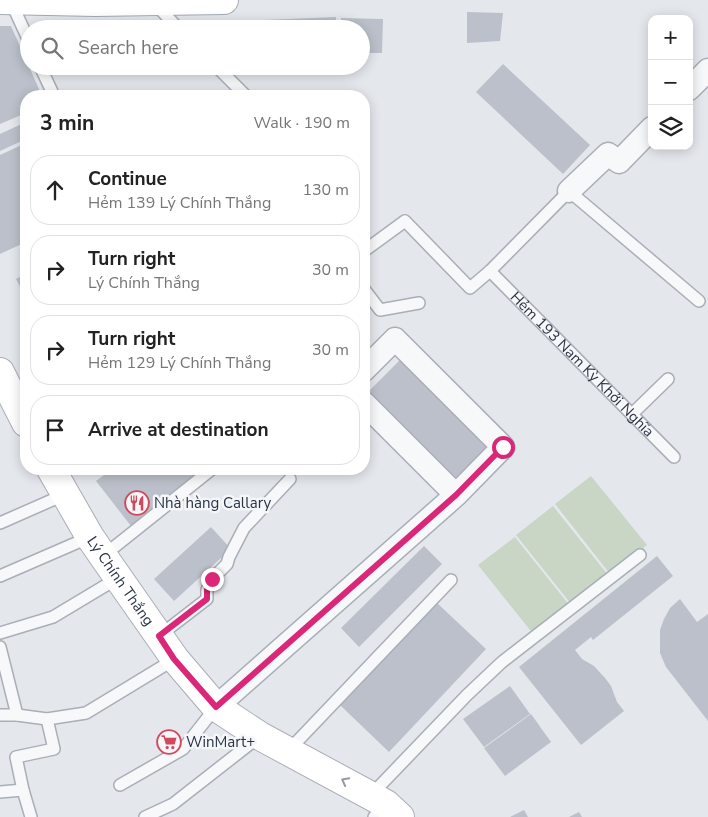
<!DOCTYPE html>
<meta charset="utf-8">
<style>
:root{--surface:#fff;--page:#f6f6f6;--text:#222;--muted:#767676;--line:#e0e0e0}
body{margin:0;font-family:"Nunito Sans",sans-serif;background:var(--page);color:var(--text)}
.controls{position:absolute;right:15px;top:15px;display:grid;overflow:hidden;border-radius:10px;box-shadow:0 2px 12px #0003}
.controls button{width:45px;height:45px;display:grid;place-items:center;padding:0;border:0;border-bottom:1px solid var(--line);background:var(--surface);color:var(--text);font:25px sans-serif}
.stop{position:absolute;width:15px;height:15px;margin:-11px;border:4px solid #db2777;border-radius:50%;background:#fff}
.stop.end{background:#db2777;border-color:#fff;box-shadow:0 1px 5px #0008}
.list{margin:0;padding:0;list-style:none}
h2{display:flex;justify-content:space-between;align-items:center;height:65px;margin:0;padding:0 20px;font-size:21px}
h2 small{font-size:16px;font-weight:400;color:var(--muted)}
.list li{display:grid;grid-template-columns:32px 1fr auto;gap:15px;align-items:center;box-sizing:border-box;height:70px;margin:0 10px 10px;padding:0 10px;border:1px solid var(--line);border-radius:20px}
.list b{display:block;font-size:19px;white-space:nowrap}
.list p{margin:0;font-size:16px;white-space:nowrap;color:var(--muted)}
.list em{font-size:16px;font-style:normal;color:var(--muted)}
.icon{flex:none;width:28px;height:28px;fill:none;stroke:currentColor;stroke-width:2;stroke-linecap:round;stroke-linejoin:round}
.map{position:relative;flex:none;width:708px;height:817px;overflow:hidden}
.search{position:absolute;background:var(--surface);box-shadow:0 2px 12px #0003;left:20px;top:20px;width:350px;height:55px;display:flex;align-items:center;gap:12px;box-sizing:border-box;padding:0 18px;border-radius:28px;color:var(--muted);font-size:19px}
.panel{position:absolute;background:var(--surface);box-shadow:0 2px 12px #0003;left:20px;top:90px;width:350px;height:385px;border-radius:20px}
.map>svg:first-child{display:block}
.green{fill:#c9d6c5}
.building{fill:#bbc0ca}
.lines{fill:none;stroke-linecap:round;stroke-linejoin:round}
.lane-casing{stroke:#a9aeb7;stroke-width:14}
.street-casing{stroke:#a9aeb7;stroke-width:25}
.secondary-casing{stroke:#a9aeb7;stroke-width:30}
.primary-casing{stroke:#a3abb8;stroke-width:30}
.lane{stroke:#f7f8fa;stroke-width:11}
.street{stroke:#f7f8fa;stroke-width:22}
.secondary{stroke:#fff;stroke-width:28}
.primary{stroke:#fff;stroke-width:28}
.oneway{stroke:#959aa2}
.route{stroke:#db2777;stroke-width:6}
.labels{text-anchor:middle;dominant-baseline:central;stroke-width:5;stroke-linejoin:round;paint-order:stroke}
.street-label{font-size:15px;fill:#2b3445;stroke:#f4f6f9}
.poi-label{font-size:15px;fill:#2b3445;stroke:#f4f6f9;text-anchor:start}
</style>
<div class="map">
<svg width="708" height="817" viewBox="0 0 708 817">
<rect width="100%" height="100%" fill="#e4e7ec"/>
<path class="green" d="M591 476 647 545 610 574 555 504Z
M553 506 608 575 571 604 516 535Z
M515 537 570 606 534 635 478 565Z"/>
<path class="building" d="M467 12 503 13 500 41 467 43Z
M336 17V29H264V20Z
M341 18 383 19 382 53H361V29H341Z
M257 22V29H215L214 24Z
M0 26H11L42 96H26V113L0 124Z
M503 64 590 145 563 174 476 92Z
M26 122V139L0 151V134Z
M26 143V242L0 254V155Z
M26 274V298L16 279Z
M401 359 489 447 457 479 369 391Z
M112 469H188L194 476 131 526 96 481Z
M211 527 231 549 174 601 154 579Z
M424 546 442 564 359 647 341 628Z
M657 556 673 576 593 640 591 637 575 650 582 659 594 666 605 678 611 686 617 702 624 711 581 745 519 667Z
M680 599 697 622 708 614V721L666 667 660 653V630L664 619 670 608Z
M436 602 486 649 389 752 340 705Z
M510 686 530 714 484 747 463 719Z
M531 714 551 742 505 776 484 748Z
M524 810 528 817H510Z
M579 812 582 817H569Z"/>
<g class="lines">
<g class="lane-casing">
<g id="lane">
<path d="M11 2 29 41"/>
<path d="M155 4 179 29"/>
<path d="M40 66 54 96"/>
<path d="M216 66 246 96"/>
<path d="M364 251 405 221 470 288 490 271 569 191 699 301"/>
<path id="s1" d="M490 271 674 457"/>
<path d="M364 289 380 310 419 303"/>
<path d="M632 414 668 379"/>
<path d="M0 523 66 494"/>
<path d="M103 556 212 469"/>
<path d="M0 576 90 537"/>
<path d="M0 633 53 617 118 578"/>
<path d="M159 636 207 599V590L212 579 227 564 229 557 244 528 290 479"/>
<path d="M0 647 17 715"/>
<path d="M0 715H17L47 719 86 713 175 659"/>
<path d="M288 751 451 580"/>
<path d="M120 785 183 749 216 707"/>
<path d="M0 792 23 790"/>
<path d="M371 795 467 695 502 662 640 555"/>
<path d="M31 817 23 790 16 757 54 749 47 719"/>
<path d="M145 817 173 804 260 736"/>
<path d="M374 817 386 804"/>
</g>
</g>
<g class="street-casing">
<path id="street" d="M689 89 708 70
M569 191 608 154 619 162 652 128
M364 403 456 495
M216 707 456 495 503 447 395 339 364 370"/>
</g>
<g class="secondary-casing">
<g id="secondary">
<path d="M0 372 26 423"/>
<path id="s2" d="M51 469 90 537 103 556 175 659 216 707 260 736 386 804 400 817"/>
</g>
</g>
<g class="primary-casing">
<path id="primary" d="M0 0 95 2 224 0"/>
</g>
<use href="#lane" class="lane"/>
<use href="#street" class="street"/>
<use href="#secondary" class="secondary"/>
<use href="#primary" class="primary"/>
</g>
<defs><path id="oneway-chevron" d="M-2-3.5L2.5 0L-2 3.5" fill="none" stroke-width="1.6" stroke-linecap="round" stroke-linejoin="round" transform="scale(1.25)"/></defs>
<use class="oneway" href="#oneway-chevron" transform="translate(345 781) rotate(-152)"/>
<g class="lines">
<path class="route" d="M212 579 207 590V599L159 636 174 659 216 707 456 495 503 447"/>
</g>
<defs>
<g id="restaurant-ring" transform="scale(1.25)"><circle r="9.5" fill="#f4f6f9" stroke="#d1495b" stroke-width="1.5"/><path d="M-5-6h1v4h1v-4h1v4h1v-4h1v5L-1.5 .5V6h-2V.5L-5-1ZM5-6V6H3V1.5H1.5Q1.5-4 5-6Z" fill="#d1495b"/></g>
<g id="supermarket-ring" transform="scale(1.25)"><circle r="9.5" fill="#f4f6f9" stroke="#d1495b" stroke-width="1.5"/><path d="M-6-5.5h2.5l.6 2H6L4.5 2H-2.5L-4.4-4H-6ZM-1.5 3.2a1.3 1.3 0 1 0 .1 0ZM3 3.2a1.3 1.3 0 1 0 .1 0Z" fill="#d1495b"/></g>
</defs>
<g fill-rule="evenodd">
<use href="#restaurant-ring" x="137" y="503"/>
<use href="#supermarket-ring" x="169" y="742"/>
</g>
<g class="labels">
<g class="street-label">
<text stroke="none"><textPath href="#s1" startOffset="131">Hẻm 193 Nam Kỳ Khởi Nghĩa</textPath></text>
<text stroke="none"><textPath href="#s2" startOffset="132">Lý Chính Thắng</textPath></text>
</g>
<g class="poi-label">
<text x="154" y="503">Nhà hàng Callary</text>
<text x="186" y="742">WinMart+</text>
</g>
</g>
</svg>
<div class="controls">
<button>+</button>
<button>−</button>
<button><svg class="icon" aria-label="layers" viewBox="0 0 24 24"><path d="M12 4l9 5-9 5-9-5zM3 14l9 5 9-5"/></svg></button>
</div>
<div class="stop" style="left:503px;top:447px"></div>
<div class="stop end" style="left:212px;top:579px"></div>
<div class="search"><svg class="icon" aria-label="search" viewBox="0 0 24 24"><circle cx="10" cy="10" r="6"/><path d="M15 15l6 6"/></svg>Search here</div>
<section class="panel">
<h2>3 min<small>Walk · 190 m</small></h2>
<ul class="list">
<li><svg class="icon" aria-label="ahead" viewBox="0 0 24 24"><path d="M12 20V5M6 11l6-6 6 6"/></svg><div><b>Continue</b><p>Hẻm 139 Lý Chính Thắng</p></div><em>130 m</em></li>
<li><svg class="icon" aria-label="right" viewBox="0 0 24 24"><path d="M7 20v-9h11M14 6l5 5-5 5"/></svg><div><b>Turn right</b><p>Lý Chính Thắng</p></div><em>30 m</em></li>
<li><svg class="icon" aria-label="right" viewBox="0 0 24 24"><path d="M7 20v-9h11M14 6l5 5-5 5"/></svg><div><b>Turn right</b><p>Hẻm 129 Lý Chính Thắng</p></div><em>30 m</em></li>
<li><svg class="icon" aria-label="arrive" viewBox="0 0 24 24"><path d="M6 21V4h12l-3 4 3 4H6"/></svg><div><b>Arrive at destination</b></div></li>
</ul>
</section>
</div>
